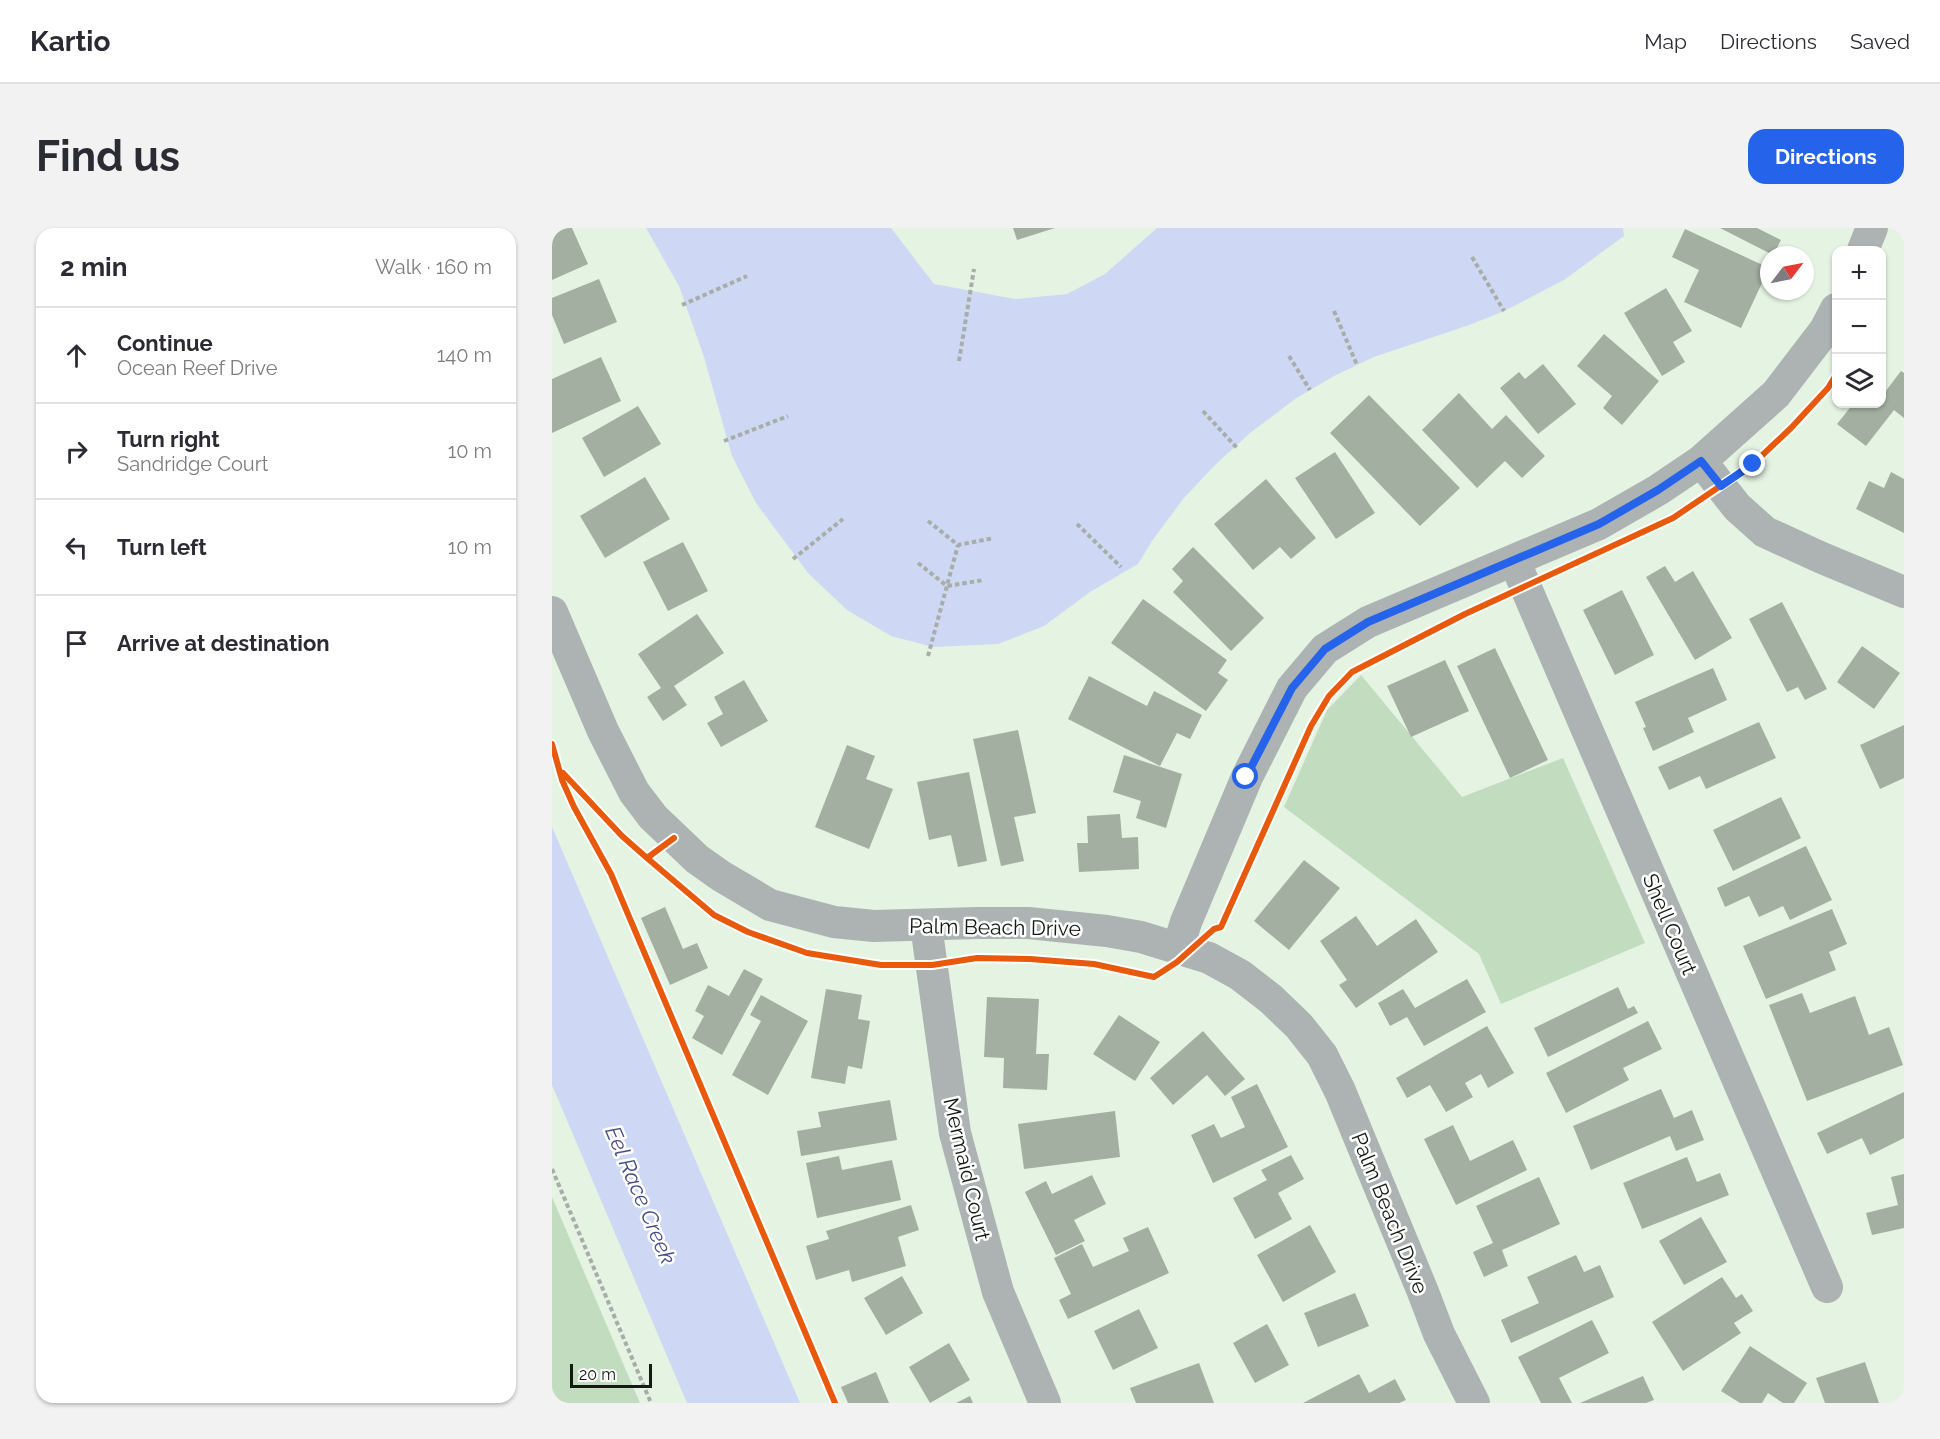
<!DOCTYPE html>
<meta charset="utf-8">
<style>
:root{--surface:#fff;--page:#f2f2f3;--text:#2b2b33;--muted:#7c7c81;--line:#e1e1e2;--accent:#2563eb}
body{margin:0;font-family:Raleway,sans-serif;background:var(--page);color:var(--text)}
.controls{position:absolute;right:18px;top:18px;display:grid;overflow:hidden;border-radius:12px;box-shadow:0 2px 4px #0004}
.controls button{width:54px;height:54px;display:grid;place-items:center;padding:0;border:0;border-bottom:2px solid var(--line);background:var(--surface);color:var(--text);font:30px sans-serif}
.compass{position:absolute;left:1208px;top:18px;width:54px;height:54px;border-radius:50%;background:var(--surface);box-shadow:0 2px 4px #0004;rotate:58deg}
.scale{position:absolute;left:18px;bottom:15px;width:82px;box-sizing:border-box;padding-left:6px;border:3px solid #121c11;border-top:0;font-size:16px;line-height:21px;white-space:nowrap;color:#121c11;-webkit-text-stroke:4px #fff;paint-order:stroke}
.stop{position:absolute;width:18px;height:18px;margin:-14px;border:4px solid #2563eb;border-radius:50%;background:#fff}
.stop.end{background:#2563eb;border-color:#fff;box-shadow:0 2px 6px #0008}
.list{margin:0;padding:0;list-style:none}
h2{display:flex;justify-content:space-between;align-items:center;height:78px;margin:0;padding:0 24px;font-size:26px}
h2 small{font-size:20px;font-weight:400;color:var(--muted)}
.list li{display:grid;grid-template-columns:39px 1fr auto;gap:18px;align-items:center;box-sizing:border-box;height:96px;padding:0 24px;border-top:2px solid var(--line)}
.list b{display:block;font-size:22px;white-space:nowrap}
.list p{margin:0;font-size:20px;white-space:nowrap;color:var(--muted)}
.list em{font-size:20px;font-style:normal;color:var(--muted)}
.icon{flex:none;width:33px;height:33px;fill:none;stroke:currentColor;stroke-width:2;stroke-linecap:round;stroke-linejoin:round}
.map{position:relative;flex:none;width:1352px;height:1175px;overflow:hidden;border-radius:18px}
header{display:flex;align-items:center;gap:36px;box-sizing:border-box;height:84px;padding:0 30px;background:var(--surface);border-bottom:2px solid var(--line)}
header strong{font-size:28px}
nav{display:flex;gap:33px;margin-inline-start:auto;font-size:21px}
.intro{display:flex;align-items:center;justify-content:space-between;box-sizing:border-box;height:144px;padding:0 36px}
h1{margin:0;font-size:42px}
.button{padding:15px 27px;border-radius:18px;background:var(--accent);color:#fff;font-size:21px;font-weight:700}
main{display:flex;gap:36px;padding:0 36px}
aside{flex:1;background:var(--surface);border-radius:18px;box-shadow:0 2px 4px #0004}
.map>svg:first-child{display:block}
.green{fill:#c2dcbf}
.water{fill:#ced8f4}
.building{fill:#a3b0a1}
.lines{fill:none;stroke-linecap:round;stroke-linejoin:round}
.path{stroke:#a7ada9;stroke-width:4;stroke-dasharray:4.5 3;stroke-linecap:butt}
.street{stroke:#adb2b2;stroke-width:32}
.cycleway-casing{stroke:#fff;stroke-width:10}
.cycleway{stroke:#e8590c;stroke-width:6}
.route{stroke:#2563eb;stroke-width:8}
.labels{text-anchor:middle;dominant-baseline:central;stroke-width:5;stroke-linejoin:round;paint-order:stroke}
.street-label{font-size:21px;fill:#121c11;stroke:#fff}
.water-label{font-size:22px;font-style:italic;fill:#474d89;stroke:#fff}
</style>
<header>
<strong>Kartio</strong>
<nav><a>Map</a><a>Directions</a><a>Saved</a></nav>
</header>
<div class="intro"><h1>Find us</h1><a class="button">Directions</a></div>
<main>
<aside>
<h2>2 min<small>Walk · 160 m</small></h2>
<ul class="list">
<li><svg class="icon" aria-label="ahead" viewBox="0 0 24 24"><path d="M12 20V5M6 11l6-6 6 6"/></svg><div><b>Continue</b><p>Ocean Reef Drive</p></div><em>140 m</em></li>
<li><svg class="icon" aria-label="right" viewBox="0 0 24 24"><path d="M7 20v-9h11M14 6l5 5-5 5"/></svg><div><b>Turn right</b><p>Sandridge Court</p></div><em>10 m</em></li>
<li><svg class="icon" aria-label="left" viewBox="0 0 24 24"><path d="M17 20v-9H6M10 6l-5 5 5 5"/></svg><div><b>Turn left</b></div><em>10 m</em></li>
<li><svg class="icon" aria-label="arrive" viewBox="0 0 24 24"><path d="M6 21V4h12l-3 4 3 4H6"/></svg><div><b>Arrive at destination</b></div></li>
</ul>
</aside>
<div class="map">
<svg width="1352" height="1175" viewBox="0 0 1352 1175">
<rect width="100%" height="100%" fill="#e4f3e2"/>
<path class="green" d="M809 447 910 569 1011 530 1093 715 949 776 927 726 732 579 775 482Z
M0 969 88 1175H0Z"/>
<path class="water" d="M94 0H339L382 56 463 71 515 66 553 46 605 0H1071L1072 8 1012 52 952 83 920 96 822 129 782 148 743 171 698 205 663 237 631 271 600 313 586 336 538 364 492 398 446 416 381 419 339 408 295 382 256 345 204 275 180 228 152 129 127 58Z
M0 599 248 1175H135L0 857Z"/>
<path class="building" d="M14 0H20L36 36 0 52V6Z
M461 0H503L465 12Z
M1168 0H1205L1229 12 1221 27Z
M1133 1 1217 40 1189 100 1132 74 1147 42 1120 29Z
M47 51 65 94 12 116 0 87V70Z
M1114 60 1140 103 1121 114 1133 134 1110 148 1072 85Z
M1052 106 1107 153 1070 197 1051 180 1060 168 1025 138Z
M49 129 69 173 0 205V151Z
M991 136 1024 176 986 206 948 160 967 144 973 151Z
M1349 143 1352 145V190L1342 182 1314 218 1285 196 1301 176H1330V168Z
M907 165 940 201 954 187 993 228 970 250 953 233 925 260 870 202Z
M817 167 908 260 868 298 778 205Z
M86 178 109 216 52 249 30 210Z
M783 224 823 285 784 311 743 250Z
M1339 244 1352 251V305L1304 281 1317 253 1332 260Z
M93 249 118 291 53 330 28 288Z
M714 251 764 310 739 331 728 319 701 342 662 296Z
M131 314 156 363 116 383 91 334Z
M641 319 712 390 679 423 621 364 631 353 620 341Z
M1113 338 1123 354 1141 343 1180 410 1143 432 1094 349Z
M1070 362 1102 427 1063 447 1031 382Z
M591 371 675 432 666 445 676 452 654 483 559 415Z
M1230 374 1275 461 1253 472 1246 459 1235 464 1197 391Z
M145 386 172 425 122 458 135 477 111 493 95 469 109 460 86 426Z
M1310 418 1348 445 1322 481 1285 454Z
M943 420 996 532 958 550 905 438Z
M893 432 917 483 859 509 835 458Z
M1161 440 1175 472 1136 490 1142 504 1101 523 1091 500 1094 499 1083 474Z
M537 448 595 478 602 463 650 487 638 511 625 505 608 538 516 491Z
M192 452 216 493 169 519 155 495 171 486 162 469Z
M1207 494 1224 530 1154 561 1148 548 1117 562 1106 539Z
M1352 497V550L1328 561 1308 517Z
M466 502 484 585 462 589 472 633 449 638 421 511Z
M295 517 323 528 314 551 341 561 317 621 263 599Z
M572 527 630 546 614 600 584 590 589 573 561 564Z
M417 544 435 633 406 639 399 607 377 612 365 554Z
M1229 569 1249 610 1181 643 1161 602Z
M568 586 570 610 586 609 587 641 527 644 525 615H536L535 588Z
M1254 618 1280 672 1238 692 1231 678 1207 689 1197 668 1173 679 1165 660Z
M752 632 788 660 737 722 702 693Z
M113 679 131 721 145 715 156 740 118 757 89 690Z
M1280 681 1295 716 1277 724 1284 742 1214 771 1191 718Z
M804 688 825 718 864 691 886 724 804 780 787 757 795 752 768 713Z
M192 741 211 751 170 827 140 810 152 788 143 783 156 757 177 768Z
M915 751 934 784 872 818 855 789 838 798 826 775 851 761 863 780Z
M1066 759 1076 781 1082 778 1086 785 996 829 982 800Z
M274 761 310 767 306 791 318 793 310 841 296 838 293 856 259 850Z
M1250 765 1258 785 1303 768 1317 807 1337 799 1351 837 1255 873 1217 777Z
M209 767 256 793 216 867 180 847 209 793 198 787Z
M435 769 487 771 484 826H497L495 862 451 860 452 830 432 829Z
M567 787 608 814 583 853 541 826Z
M1096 793 1110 821 1071 840 1077 852 1014 885 994 845Z
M935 798 962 845 936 860 929 846 913 855 921 869 894 884 878 857 855 870 844 850Z
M651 803 693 851 673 868 655 847 621 877 598 850Z
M705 856 736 919 661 955 639 907 662 896 669 910 693 899 679 869Z
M1109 861 1122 890 1140 882 1152 912 1124 923 1118 908 1039 942 1021 898Z
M1352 864V910L1318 927 1310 910 1275 926 1265 905Z
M338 872 345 912 249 928 245 903 269 899 266 884Z
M563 883 568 929 472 941 466 896Z
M901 897 918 933 961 912 975 942 904 977 872 911Z
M739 927 752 951 726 965 740 991 703 1011 681 970 715 952 709 942Z
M287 928 290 942 340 932 349 972 265 990 254 935Z
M1135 929 1145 954 1168 945 1177 967 1090 1001 1071 955Z
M1352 946V1000L1320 1007 1314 985 1346 977 1339 949Z
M540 947 554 976 522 992 533 1013 504 1027 473 964 494 953 500 966Z
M987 949 1008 996 950 1022 956 1038 932 1049 921 1024 941 1015 924 978Z
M359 977 367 1002 346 1009 354 1038 300 1054 297 1042 264 1052 254 1018 277 1011 274 1003Z
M1149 989 1175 1034 1132 1057 1107 1013Z
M758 997 784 1044 731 1074 705 1027Z
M596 999 617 1045 516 1091 507 1072 519 1066 502 1030 530 1016 541 1039 577 1023 571 1010Z
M1024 1027 1032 1044 1048 1037 1062 1069 959 1115 949 1092 987 1075 975 1049Z
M350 1048 371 1085 334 1107 312 1070Z
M1170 1049 1184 1070 1190 1066 1201 1083 1182 1095 1189 1105 1131 1143 1100 1094Z
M803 1065 817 1098 766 1119 752 1085Z
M587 1081 606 1120 561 1142 542 1103Z
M1040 1092 1057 1125 1007 1150 1020 1175H989L966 1129Z
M715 1096 737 1137 703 1155 681 1115Z
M397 1115 418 1152 378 1175 357 1139Z
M1198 1118 1255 1155 1242 1175H1231L1216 1165 1210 1175H1188L1169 1163Z
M1313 1134 1327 1175H1273L1264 1150Z
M647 1135 662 1175H584L578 1160Z
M324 1144 337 1175H296L289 1159Z
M807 1146 817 1165 843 1151 854 1172 847 1175H751Z
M1091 1148 1102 1172 1094 1175H1028Z
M418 1168 421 1175H404Z"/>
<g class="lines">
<path class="path" d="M920 29 952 83
M130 77 195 48
M782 83 805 137
M737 128 758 162
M407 133 422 41
M651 183 685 220
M172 213 236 188
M376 293 406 317 442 310
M525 296 569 339
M241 331 291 291
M366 335 395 358 432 352
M376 428 406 317
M0 941 99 1175"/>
<path class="street" d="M1311 22 1320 0
M1149 233 1185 279 1213 304 1270 330 1352 364
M962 332 1275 1059
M0 384 51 503 82 564 101 589 145 631 169 648 218 677 282 694 322 698 425 695H476L555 703 589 709 657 730 688 747 719 771 747 798 770 827 788 863 871 1064 887 1106 922 1175
M374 697 403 905 446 1064 493 1175
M626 720 634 694 695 549 740 460 773 421 816 394 1047 296 1106 262 1149 233 1224 166 1273 102 1284 81"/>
<g class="cycleway-casing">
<path id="cycleway" d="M0 516 10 552 22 579 59 646 283 1175
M11 545 70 608 95 630 122 610
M95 630 162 687 196 704 255 725 329 737H380L425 730 478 731 542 736 602 749 625 734 662 701 669 699 759 498 777 468 800 444 913 386 1121 290 1201 236 1239 200 1276 160 1284 147"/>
</g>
<use href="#cycleway" class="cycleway"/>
</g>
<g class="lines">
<path class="route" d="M694 549 740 460 773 421 816 394 1047 296 1106 262 1149 233 1169 258 1201 236"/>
</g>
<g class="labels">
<g class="street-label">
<text transform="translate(1118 696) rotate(67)">Shell Court</text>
<text transform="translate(443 699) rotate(1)">Palm Beach Drive</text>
<text transform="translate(415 941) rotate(77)">Mermaid Court</text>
<text transform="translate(838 985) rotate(68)">Palm Beach Drive</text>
</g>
<g class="water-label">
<text transform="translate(89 967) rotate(67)">Eel Race Creek</text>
</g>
</g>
</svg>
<div class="controls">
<button>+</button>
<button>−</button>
<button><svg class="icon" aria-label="layers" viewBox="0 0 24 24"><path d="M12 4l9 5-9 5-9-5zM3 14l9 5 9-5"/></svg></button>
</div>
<svg class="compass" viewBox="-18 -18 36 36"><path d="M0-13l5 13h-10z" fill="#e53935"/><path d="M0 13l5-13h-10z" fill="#7c7c81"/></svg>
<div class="scale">20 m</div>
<div class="stop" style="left:694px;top:549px"></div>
<div class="stop end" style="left:1201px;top:236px"></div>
</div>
</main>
